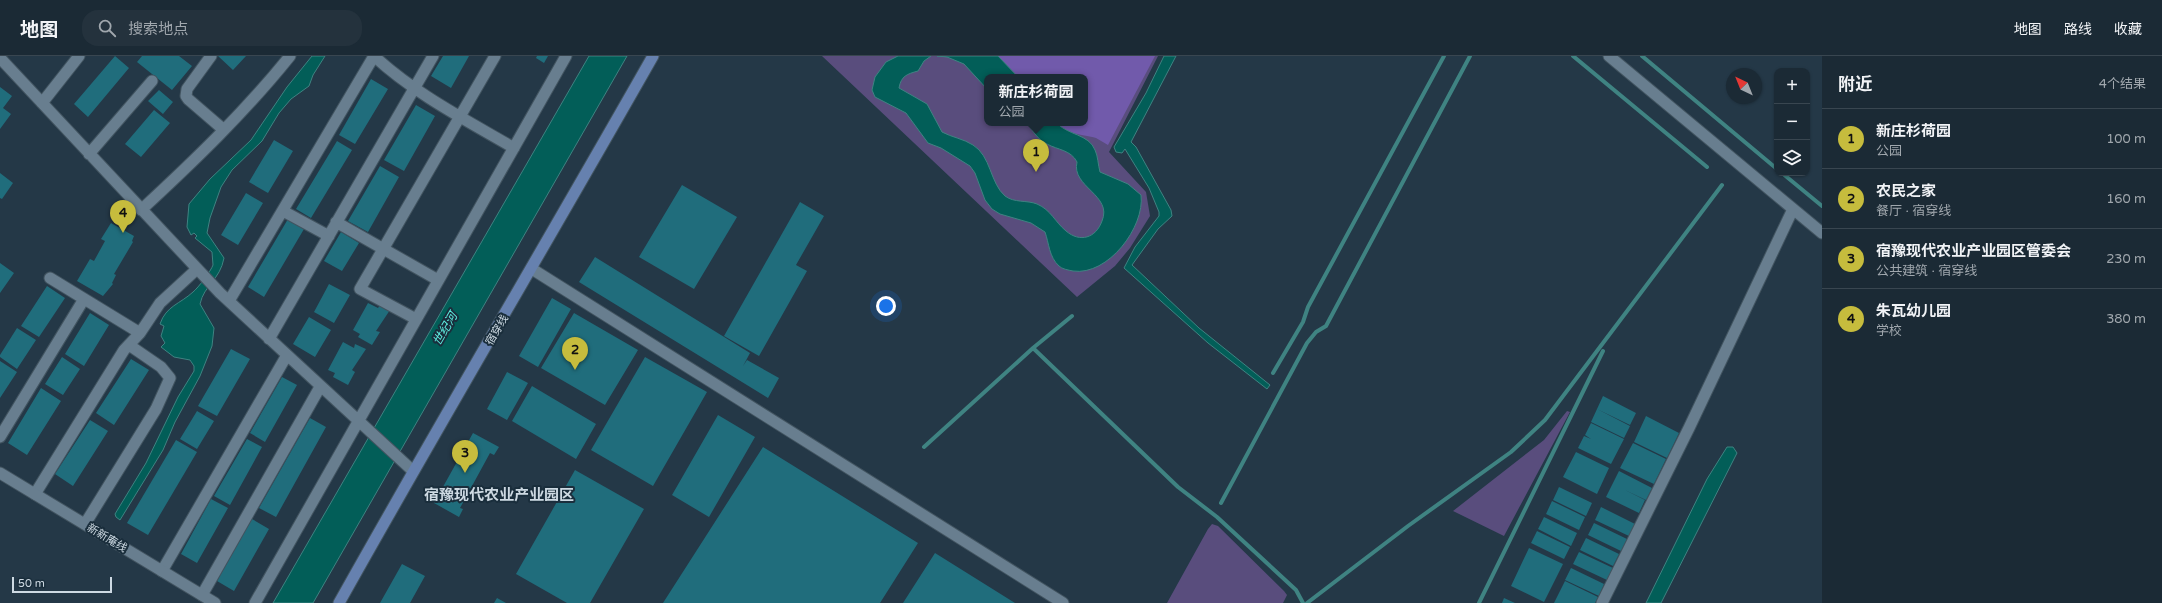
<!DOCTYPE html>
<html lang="zh">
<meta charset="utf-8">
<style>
:root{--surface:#1b2a35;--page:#24323d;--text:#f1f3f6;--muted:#a0a7ad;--line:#394650;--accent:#c6bc3d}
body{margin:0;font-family:"Varela Round","Noto Sans SC",sans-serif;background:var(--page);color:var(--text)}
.controls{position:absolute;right:12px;top:12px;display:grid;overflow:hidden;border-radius:8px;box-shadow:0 1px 3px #0004}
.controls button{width:36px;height:36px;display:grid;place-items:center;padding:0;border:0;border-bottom:1px solid var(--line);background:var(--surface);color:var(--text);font:20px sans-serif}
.compass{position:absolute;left:1726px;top:12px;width:36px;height:36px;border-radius:50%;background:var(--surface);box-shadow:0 1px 3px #0004;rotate:317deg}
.scale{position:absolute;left:12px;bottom:10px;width:100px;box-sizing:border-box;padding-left:4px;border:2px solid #cedae3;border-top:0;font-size:11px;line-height:14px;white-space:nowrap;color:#cedae3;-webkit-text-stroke:3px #1a2e3c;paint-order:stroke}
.you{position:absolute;left:886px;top:250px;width:14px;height:14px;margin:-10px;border:3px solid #fff;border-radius:50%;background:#1a73e8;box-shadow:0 0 0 6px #1a73e833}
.badge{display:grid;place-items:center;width:26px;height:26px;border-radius:50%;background:var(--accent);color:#111;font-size:13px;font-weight:700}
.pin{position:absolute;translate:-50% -33px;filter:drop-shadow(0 1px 2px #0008)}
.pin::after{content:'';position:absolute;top:21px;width:14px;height:12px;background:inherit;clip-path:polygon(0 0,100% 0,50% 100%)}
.popup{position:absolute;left:984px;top:18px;width:104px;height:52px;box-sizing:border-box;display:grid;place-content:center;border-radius:8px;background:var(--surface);filter:drop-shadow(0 1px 3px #0005);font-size:13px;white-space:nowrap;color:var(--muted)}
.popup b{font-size:15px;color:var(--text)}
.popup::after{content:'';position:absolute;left:50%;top:100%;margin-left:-8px;border:8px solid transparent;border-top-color:var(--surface)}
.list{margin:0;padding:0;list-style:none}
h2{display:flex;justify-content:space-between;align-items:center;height:52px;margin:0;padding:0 16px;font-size:17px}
h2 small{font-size:13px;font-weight:400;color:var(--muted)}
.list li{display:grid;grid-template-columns:26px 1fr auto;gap:12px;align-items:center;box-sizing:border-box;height:60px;padding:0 16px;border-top:1px solid var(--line)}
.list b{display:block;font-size:15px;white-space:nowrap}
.list p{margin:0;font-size:13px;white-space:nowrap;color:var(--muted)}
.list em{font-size:13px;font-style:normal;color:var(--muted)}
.icon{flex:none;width:22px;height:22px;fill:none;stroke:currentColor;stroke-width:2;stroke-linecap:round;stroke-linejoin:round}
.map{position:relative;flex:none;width:1822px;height:547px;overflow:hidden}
header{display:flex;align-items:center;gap:24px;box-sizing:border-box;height:56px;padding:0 20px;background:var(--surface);border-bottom:1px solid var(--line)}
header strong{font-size:19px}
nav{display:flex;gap:22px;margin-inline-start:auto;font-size:14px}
.search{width:280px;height:36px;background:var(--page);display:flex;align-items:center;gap:10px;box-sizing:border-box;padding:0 14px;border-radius:16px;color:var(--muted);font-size:15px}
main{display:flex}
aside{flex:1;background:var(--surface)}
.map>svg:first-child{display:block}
.green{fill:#594d7d;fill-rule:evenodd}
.forest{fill:#715aab}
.water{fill:#025e58;stroke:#3f8382}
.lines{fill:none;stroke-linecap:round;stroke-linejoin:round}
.stream{stroke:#3f8382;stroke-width:4}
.building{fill:#206d7c}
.minor-casing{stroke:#425460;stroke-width:13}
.tertiary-casing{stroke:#425460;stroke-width:13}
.secondary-casing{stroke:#425460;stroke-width:13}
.minor{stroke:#687e8f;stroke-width:11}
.tertiary{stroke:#687e8f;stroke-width:11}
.secondary{stroke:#6681af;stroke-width:11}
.labels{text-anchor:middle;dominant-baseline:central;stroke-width:4;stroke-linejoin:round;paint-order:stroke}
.street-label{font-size:11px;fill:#cedae3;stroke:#1a2e3c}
.water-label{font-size:12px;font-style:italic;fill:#5fefe1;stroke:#1a2e3c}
.district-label{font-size:15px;font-weight:bold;fill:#cedae3;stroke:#1a2e3c}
</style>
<header>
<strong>地图</strong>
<div class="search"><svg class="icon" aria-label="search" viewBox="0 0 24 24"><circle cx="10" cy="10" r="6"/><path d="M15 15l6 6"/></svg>搜索地点</div>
<nav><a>地图</a><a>路线</a><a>收藏</a></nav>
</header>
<main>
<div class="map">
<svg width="1822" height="547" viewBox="0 0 1822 547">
<rect width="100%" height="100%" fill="#243847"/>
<path class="green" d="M822 0H1158L1109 96 1146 136 1150 160 1130 192 1115 210 1077 241ZM987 21H1085V67H987Z
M1567 355 1570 356 1504 480 1453 455 1544 384Z
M1212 468 1218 470 1284 535 1287 539 1283 547H1167L1208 473Z"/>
<path class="forest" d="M998 0H1155L1108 89C1104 87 1100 84 1096 82 1083 78 1067 79 1057 67H1085V21H1018Z"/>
<path class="water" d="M312 0H325L313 19 309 30 291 43 279 57 262 85 232 114 221 131 210 162 207 177 224 202C220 224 204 229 200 248L214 272 212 290 200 320 175 366 163 394 120 464 116 461 115 458 146 407 178 341 194 315V310L190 304 174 301 161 291 165 287 161 280 164 270 160 268C166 250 180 248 193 236 198 232 211 215 213 209L212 196 195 182 197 180 194 177 191 179 187 171 189 148 210 123 251 84 287 31Z
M589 0H627L313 547H273Z
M898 0H931L924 5 918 15C907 18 901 20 899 32L927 48 942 76C951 81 964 83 973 89 991 100 990 127 1005 140 1014 147 1027 144 1037 148 1051 154 1055 166 1066 175 1080 187 1096 182 1102 165 1113 139 1071 131 1077 106 1071 94 1058 94 1047 88 1038 84 1033 75 1027 67H1057C1067 79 1089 78 1095 94 1098 100 1098 109 1100 116L1128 128 1141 139C1145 171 1108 220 1073 215 1068 214 1062 213 1059 210 1049 201 1049 187 1045 176L1031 167 1000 158 992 153 985 144 975 117 970 110 941 92 928 87 906 57 875 41 872 34 875 21 886 6Z
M937 0H998L1018 21H987V33L964 8 947 1Z
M1164 0H1176L1131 86 1136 91 1171 154 1172 160 1158 173 1132 209 1199 272 1270 329 1267 333 1208 287 1124 212 1135 191 1159 160V156L1149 132 1125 93 1122 97 1116 96 1114 91 1146 37Z
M1727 391H1733L1737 397 1661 547H1646L1707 423Z"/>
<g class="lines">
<path class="stream" d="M1573 0 1707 111
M1642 0 1777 113
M1782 117 1822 150
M1033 292 1178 431 1217 461 1296 534 1303 547
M1273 317 1303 266 1308 251 1444 0
M924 391 1033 292 1072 260
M1221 447 1307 287 1316 276 1326 270 1470 0
M1307 547 1408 470 1511 396 1545 364 1722 129
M1479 547 1603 295"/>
</g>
<path class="building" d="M115 0 129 12 88 61 74 48Z
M142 0H179L192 10 172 34 137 6Z
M218 0H246L233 14Z
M443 0H469L451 32 431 20Z
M537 0H548L544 7 536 2Z
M371 23 388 33 355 88 339 79Z
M0 31 12 40 3 52 11 58 0 73Z
M159 34 173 46 163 58 148 45Z
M416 49 435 60 404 115 384 104Z
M154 54 170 67 141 101 125 88Z
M274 84 293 95 268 137 249 126Z
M337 85 352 94 311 162 296 153Z
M380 110 399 121 368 176 348 165Z
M0 117 13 127 2 143 0 142Z
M682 129 737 161 694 233 639 201Z
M246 137 263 147 238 189 221 179Z
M800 146 824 160 796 209 807 215 759 300 724 280Z
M288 163 304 173 264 241 248 231Z
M111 167 134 180 132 185 133 186 114 218 116 219 112 227 113 228 103 240 77 225 90 203 94 205 105 185 101 183Z
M341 176 359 187 342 215 324 205Z
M595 201 750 297 743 310 747 304 779 322 768 342 579 226Z
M0 207 14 217 0 237Z
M329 228 350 239 334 267 314 256Z
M47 230 65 242 39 281 21 270Z
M552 242 571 253 538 311 519 300Z
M368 247 378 252 380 249 390 254 376 275 380 276 372 289 358 281 360 278 353 274Z
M90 257 109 269 84 310 65 298Z
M574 257 638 294 605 349 541 312Z
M309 261 331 274 315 301 293 288Z
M17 272 36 284 17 313 0 301V299Z
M343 286 354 292 355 288 366 293 352 314 355 316 348 329 333 321 335 317 328 314Z
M231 293 250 303 217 360 198 350Z
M62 301 80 313 63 339 45 328Z
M645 301 707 336 653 430 591 394Z
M131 303 149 314 114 369 96 357Z
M0 305 17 316 0 342Z
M507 316 528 327 507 364 487 353Z
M282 321 297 329 265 386 250 377Z
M532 330 596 368 576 403 512 365Z
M41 332 61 345 27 399 8 387Z
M1603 340 1636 357 1630 369 1597 353Z
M1597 353 1630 370 1624 382 1591 366Z
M197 355 214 365 197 393 180 383Z
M718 359 755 381 709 461 672 439Z
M1646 360 1679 377 1667 402 1634 386Z
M310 362 326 371 276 461 259 452Z
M90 364 108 375 73 430 55 418Z
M1591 367 1624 383 1611 408 1578 392 1584 380 1591 383 1585 379Z
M473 377 499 391 494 399 490 397 460 452 463 453 459 461 434 447Z
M247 383 262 391 230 449 214 440Z
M176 384 197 396 148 479 127 467Z
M1633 387 1666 403 1654 428 1620 412Z
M763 391 918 487 880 547H663Z
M1576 396 1609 412 1597 438 1563 421Z
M575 414 644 453 590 547H567L516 518Z
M1619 415 1652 432 1646 444 1625 434 1645 444 1639 457 1606 441Z
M1559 431 1592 447 1586 460 1553 444Z
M211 443 228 452 197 507 181 498Z
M1552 445 1585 461 1579 474 1546 458Z
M1601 451 1635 468 1629 480 1595 464Z
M1544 461 1577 477 1571 490 1538 473Z
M252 463 269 473 234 535 217 525Z
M1594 467 1627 483 1621 495 1588 479Z
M1537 475 1570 491 1564 503 1531 487Z
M1586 482 1619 498 1613 510 1580 494Z
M1529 492 1563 508 1544 546 1511 530Z
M1579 496 1613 512 1607 524 1573 508Z
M935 497 1015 547H903Z
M402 508 425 520 410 547H380Z
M1571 512 1604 528 1599 540 1565 524Z
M1565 525 1598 541 1595 547H1554Z
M497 542 506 547H494Z
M1504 542 1515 547H1502Z"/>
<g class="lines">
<g class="minor-casing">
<path id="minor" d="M211 0 187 33 186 40 188 43 224 74
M374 0C415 38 466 64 514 92
M1609 0 1822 177
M0 2 220 237 413 415
M42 47 79 0
M89 98 152 25
M141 154C194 105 245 56 290 0
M283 155 329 180
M336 166 438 224
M532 213 1063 547
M50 222 140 277
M229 245 374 0
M416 263 360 233 495 0
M269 283 433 0
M0 381 84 243
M35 438 124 294 140 277 160 247 197 213
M85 468 156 353 170 322 161 311 129 289
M162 515 287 299
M202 539 320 331
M255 547 566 0
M1602 547 1689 372 1793 153"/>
</g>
<g class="tertiary-casing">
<path id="tertiary" d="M0 417 215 547"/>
</g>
<g class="secondary-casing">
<path id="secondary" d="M339 547C442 363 549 183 653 0"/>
</g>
<use href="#minor" class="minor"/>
<use href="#tertiary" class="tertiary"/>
<use href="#secondary" class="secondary"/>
</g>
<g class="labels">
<g class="street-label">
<text transform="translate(497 274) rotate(-59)">宿穿线</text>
<text transform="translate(107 482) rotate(31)">新新庵线</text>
</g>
<g class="water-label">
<text transform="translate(445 273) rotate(-60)">世纪河</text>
</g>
<g class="district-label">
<text x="499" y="439">宿豫现代农业产业园区</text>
</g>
</g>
</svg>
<div class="controls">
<button>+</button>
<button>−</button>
<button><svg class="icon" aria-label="layers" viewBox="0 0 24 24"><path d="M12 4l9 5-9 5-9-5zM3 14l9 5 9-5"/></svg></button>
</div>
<svg class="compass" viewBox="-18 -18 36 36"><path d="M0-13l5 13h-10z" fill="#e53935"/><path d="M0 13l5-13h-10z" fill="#a0a7ad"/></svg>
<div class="scale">50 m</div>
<div class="you"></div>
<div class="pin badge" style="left:1036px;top:116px">1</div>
<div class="popup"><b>新庄杉荷园</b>公园</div>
<div class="pin badge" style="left:575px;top:314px">2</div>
<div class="pin badge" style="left:465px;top:417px">3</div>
<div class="pin badge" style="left:123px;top:177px">4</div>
</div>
<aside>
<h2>附近<small>4个结果</small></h2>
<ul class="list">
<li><span class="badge">1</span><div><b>新庄杉荷园</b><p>公园</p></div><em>100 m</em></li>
<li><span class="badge">2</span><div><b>农民之家</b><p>餐厅 · 宿穿线</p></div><em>160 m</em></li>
<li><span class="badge">3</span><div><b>宿豫现代农业产业园区管委会</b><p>公共建筑 · 宿穿线</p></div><em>230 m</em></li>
<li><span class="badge">4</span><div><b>朱瓦幼儿园</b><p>学校</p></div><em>380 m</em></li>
</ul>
</aside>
</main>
